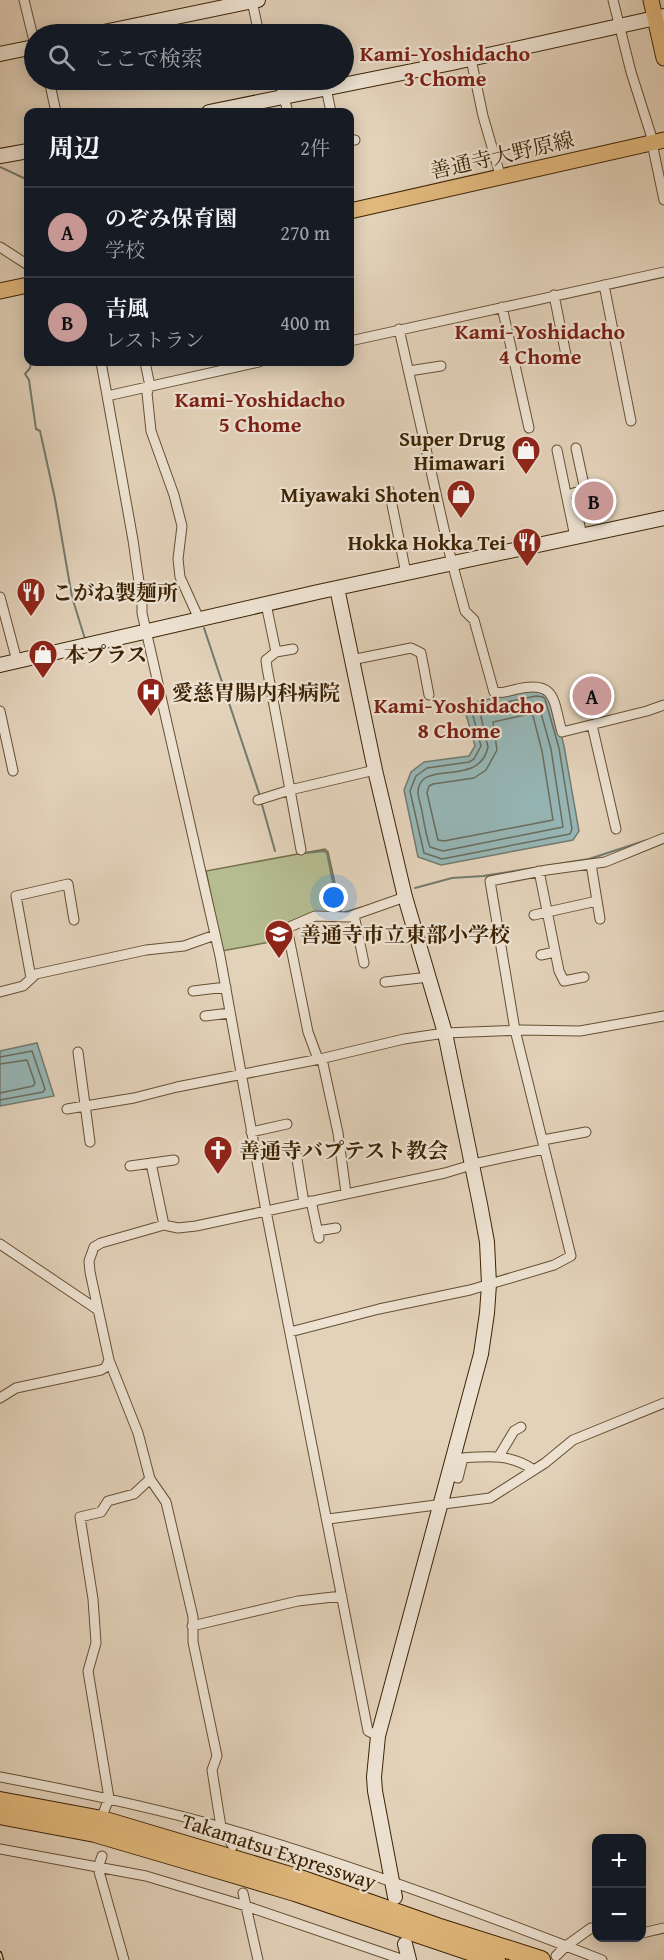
<!DOCTYPE html>
<html lang="ja">
<meta charset="utf-8">
<style>
:root{--surface:#171b24;--page:#20242c;--text:#f1f3f6;--muted:#9ea1a6;--line:#363941;--accent:#c59692}
body{margin:0;font-family:"Gentium Book Plus","Noto Serif JP",serif;background:var(--page);color:var(--text)}
.controls{position:absolute;right:18px;bottom:18px;display:grid;overflow:hidden;border-radius:12px;box-shadow:0 3px 15px #0003}
.controls button{width:54px;height:54px;display:grid;place-items:center;padding:0;border:0;border-bottom:2px solid var(--line);background:var(--surface);color:var(--text);font:30px sans-serif}
.you{position:absolute;left:334px;top:898px;width:21px;height:21px;margin:-15px;border:4px solid #fff;border-radius:50%;background:#1a73e8;box-shadow:0 0 0 9px #1a73e833}
.badge{display:grid;place-items:center;width:39px;height:39px;border-radius:50%;background:var(--accent);color:#111;font-size:20px;font-weight:700}
.pin{position:absolute;translate:-50% -50%;border:3px solid #fff;box-shadow:0 2px 6px #0006}
.list{margin:0;padding:0;list-style:none}
h2{display:flex;justify-content:space-between;align-items:center;height:78px;margin:0;padding:0 24px;font-size:26px}
h2 small{font-size:20px;font-weight:400;color:var(--muted)}
.list li{display:grid;grid-template-columns:39px 1fr auto;gap:18px;align-items:center;box-sizing:border-box;height:90px;padding:0 24px;border-top:2px solid var(--line)}
.list b{display:block;font-size:22px;white-space:nowrap}
.list p{margin:0;font-size:20px;white-space:nowrap;color:var(--muted)}
.list em{font-size:20px;font-style:normal;color:var(--muted)}
.icon{flex:none;width:33px;height:33px;fill:none;stroke:currentColor;stroke-width:2;stroke-linecap:round;stroke-linejoin:round}
.map{position:relative;flex:none;width:664px;height:1960px;overflow:hidden}
.search{position:absolute;background:var(--surface);box-shadow:0 3px 15px #0003;left:24px;top:24px;width:330px;height:66px;display:flex;align-items:center;gap:15px;box-sizing:border-box;padding:0 21px;border-radius:33px;color:var(--muted);font-size:22px}
.panel{position:absolute;background:var(--surface);box-shadow:0 3px 15px #0003;left:24px;top:108px;width:330px;height:258px;border-radius:12px}
.map>svg:first-child{display:block}
.green{fill:#b4bc90;stroke:#78704a;stroke-width:1.5}
.water{fill:#96b6b6;stroke:#727b6e;stroke-width:1.5}
.lines{fill:none;stroke-linecap:round;stroke-linejoin:round}
.shore{stroke:#696c5c;stroke-width:1.5}
.stream{stroke:#727b6e;stroke-width:2}
.street-casing{stroke:#664f31;stroke-width:11}
.secondary-casing{stroke:#3c2303;stroke-width:16}
.primary-casing{stroke:#3c2303;stroke-width:17}
.highway-casing{stroke:#3c2303;stroke-width:20}
.street{stroke:#ede2d2;stroke-width:9}
.secondary{stroke:#ede2d2;stroke-width:14}
.primary{stroke:#e2b97d;stroke-width:15}
.highway{stroke:#e2b97d;stroke-width:18}
.rail-casing{stroke:#3c2303;stroke-width:4.5}
.rail{stroke:#ede2d2;stroke-width:2;stroke-dasharray:7;stroke-linecap:butt}
.labels{text-anchor:middle;dominant-baseline:central;stroke-width:4.5;stroke-linejoin:round;paint-order:stroke}
.street-label{font-size:21px;fill:#3c2303;stroke:#ede2d2}
.poi-label{font-size:21px;font-weight:bold;fill:#3c2303;stroke:#ede2d2;text-anchor:start}
.neighbourhood-label{font-size:22px;font-weight:bold;fill:#7a1f14;stroke:#ede2d2}
</style>
<div class="map">
<svg width="664" height="1960" viewBox="0 0 664 1960">
<rect width="100%" height="100%" fill="#e3d2ba"/>
<filter id="stains"><feTurbulence type="fractalNoise" baseFrequency=".00333" numOctaves="4"/><feColorMatrix values="0 0 0 0 .2 0 0 0 0 .09 0 0 0 0 .02 0 0 0 .5 -.17"/></filter>
<radialGradient id="worn" r=".72"><stop offset=".6" stop-color="#630" stop-opacity="0"/><stop offset="1" stop-color="#630" stop-opacity=".3"/></radialGradient>
<path class="green" d="M325 849 328 852 341 910 340 914 284 925 287 939 222 951 206 871Z"/>
<path class="water" d="M536 690 551 696 564 746 579 831 573 840 441 865 418 857 404 790 411 772 424 762 469 756 475 746 463 704Z
M37 1043 54 1096 0 1106V1051Z"/>
<g class="lines">
<path class="shore" d="M536 696 543 697 545 699 559 748 572 829 570 834 442 859 424 853 410 791 416 776 427 768 469 762 474 759 481 746 472 712 473 709Z
M537 704 539 706 551 749 563 827 443 851 430 847C426 836 424 823 422 811 421 805 418 798 418 792 419 758 479 789 488 747L481 717 482 714Z
M529 714 533 716 542 751 553 820 444 841 438 840 427 793 429 786 433 784 474 778 486 770 497 750 493 722Z
M0 1057 32 1051 45 1089 43 1092 0 1100
M0 1064 27 1060 35 1083 33 1086 0 1093"/>
<path class="stream" d="M0 167 28 180
M31 362 30 368 25 374 29 380 36 429 40 431 55 499 72 597 85 639
M204 628 260 796
M261 801 275 851
M305 853 324 851 327 853 339 912
M415 888 452 878 483 876 589 859 647 840
M345 912 363 907"/>
<g class="street-casing">
<path id="street" d="M24 0 34 41
M613 0 631 72 651 135 650 143
M252 1 259 34
M471 59 483 116 501 178
M49 80 56 112
M279 80 288 112
M326 88 331 112
M350 140H355
M652 143 664 200
M0 247 28 265
M604 285 631 421
M554 295 566 355
M502 307 529 428
M399 329 449 551 465 611 474 620 494 692C501 694 509 691 517 689 557 680 553 701 562 732L647 711 664 705
M350 341 664 272
M101 362 133 540 142 603V613L220 956 266 1211 368 1731 378 1736
M145 362 150 386 147 393 151 431 174 495 182 526 178 559 180 577 199 619
M409 371 441 366
M107 396 259 362
M557 450 575 537
M389 490 406 573
M573 493 585 490 576 448
M575 503 582 536
M0 597 17 661
M266 604 276 652 266 660 267 668 290 790 375 770
M276 652 293 649
M351 660 411 648 421 653 429 695
M0 711 13 771
M592 725 616 829
M258 800 290 790 301 850
M591 864 600 919
M539 871 559 971 564 981 584 977
M354 915 364 963
M534 915 597 901
M541 955 555 952
M31 978 16 896 68 884 74 920
M385 982 429 977
M193 991 226 987
M0 992 23 986 36 974 146 950 184 946 215 935
M205 1016 230 1013
M78 1052 90 1142
M318 1059 308 1032 287 928 315 916 348 917 405 897
M322 1059 338 1133 346 1193
M67 1109 134 1098 177 1087 320 1059 404 1039 445 1033 521 1030 580 1031 664 1016
M251 1132 287 1124
M543 1140 586 1132
M296 1153 304 1203
M151 1163 164 1225
M130 1166 174 1160
M311 1201 319 1238
M317 1231 336 1228
M0 1244 98 1310
M290 1332 379 1309 470 1290 554 1265 571 1256 515 1030 490 881 547 870 605 862 664 838
M0 1398 16 1388 101 1370 106 1367 109 1360
M499 1456 514 1431 521 1427
M449 1475 458 1478 463 1458C490 1456 511 1454 534 1470
M328 1519 490 1498 545 1463 573 1440 664 1403
M192 1626 298 1601 342 1596
M0 1777C74 1791 148 1806 221 1827 350 1864 477 1911 602 1960
M104 1811 109 1798 88 1671 96 1643 93 1599 80 1517 101 1512 108 1501 134 1494 150 1479
M233 1846 221 1827 212 1770 217 1756 193 1642V1617L166 1502 150 1479 138 1433 109 1360 90 1272 89 1261 94 1247 101 1243 164 1225 178 1228 196 1226 445 1173 478 1163 544 1149
M0 1849 146 1876 246 1906 404 1960
M102 1856 98 1868 124 1960
M243 1893 258 1960
M642 1933 664 1928
M556 1956 566 1946 591 1928 596 1929"/>
</g>
<g class="secondary-casing">
<path id="secondary" d="M94 34 258 0
M0 54 34 47
M209 112 452 63 664 16
M0 156 28 151
M337 588 375 770 405 897 445 1033 480 1204 487 1242 489 1284 487 1313 481 1354 378 1736 374 1777 375 1791 395 1897
M0 665 318 592 664 518
M405 1944 409 1960"/>
</g>
<g class="primary-casing">
<path id="primary" d="M651 0 664 58
M350 211 664 140
M0 291 28 285"/>
</g>
<g class="highway-casing">
<path id="highway" d="M0 1801 102 1820 300 1879 437 1927 541 1960
M0 1815 95 1833 187 1860 295 1892 496 1960"/>
</g>
<use href="#street" class="street"/>
<use href="#secondary" class="secondary"/>
<use href="#primary" class="primary"/>
<use href="#highway" class="highway"/>
<g class="rail-casing">
<path id="rail" d="M0 1953 2 1960"/>
</g>
<use href="#rail" class="rail"/>
</g>
<defs>
<g id="shop-pin" transform="scale(1.5)"><path d="M0 17L-7.5 6A9.5 9.5 0 1 1 7.5 6Z" fill="#8f2418" stroke="#ede2d2"/><path d="M-5-2.5h2.3a2.7 3.5 0 0 1 5.4 0H5L5.5 6h-11ZM-1.5-2.5h3a1.5 2.3 0 0 0-3 0Z" fill="#fff"/></g>
<g id="restaurant-pin" transform="scale(1.5)"><path d="M0 17L-7.5 6A9.5 9.5 0 1 1 7.5 6Z" fill="#8f2418" stroke="#ede2d2"/><path d="M-5-6h1v4h1v-4h1v4h1v-4h1v5L-1.5 .5V6h-2V.5L-5-1ZM5-6V6H3V1.5H1.5Q1.5-4 5-6Z" fill="#fff"/></g>
<g id="hospital-pin" transform="scale(1.5)"><path d="M0 17L-7.5 6A9.5 9.5 0 1 1 7.5 6Z" fill="#8f2418" stroke="#ede2d2"/><path d="M-5-5h3v3.5h4V-5h3V5h-3V1.5h-4V5h-3Z" fill="#fff"/></g>
<g id="school-pin" transform="scale(1.5)"><path d="M0 17L-7.5 6A9.5 9.5 0 1 1 7.5 6Z" fill="#8f2418" stroke="#ede2d2"/><path d="M0-5L7-2L0 1L-7-2ZM-4 1L0 2.5L4 1V4Q0 6-4 4Z" fill="#fff"/></g>
<g id="church-pin" transform="scale(1.5)"><path d="M0 17L-7.5 6A9.5 9.5 0 1 1 7.5 6Z" fill="#8f2418" stroke="#ede2d2"/><path d="M-1.2-6h2.4v3.5h3.3v2.4h-3.3V6h-2.4V-.1h-3.3v-2.4h3.3Z" fill="#fff"/></g>
</defs>
<g fill-rule="evenodd">
<use href="#shop-pin" x="526" y="450"/>
<use href="#shop-pin" x="461" y="494"/>
<use href="#restaurant-pin" x="527" y="542"/>
<use href="#restaurant-pin" x="31" y="592"/>
<use href="#shop-pin" x="43" y="654"/>
<use href="#hospital-pin" x="151" y="692"/>
<use href="#school-pin" x="279" y="934"/>
<use href="#church-pin" x="218" y="1150"/>
</g>
<g class="labels">
<g class="street-label">
<text transform="translate(502 155) rotate(-13)">善通寺大野原線</text>
<text transform="translate(279 1851) rotate(18)">Takamatsu Expressway</text>
</g>
<g class="poi-label">
<text x="505" y="438" text-anchor="end">Super Drug<tspan x="505" dy="24">Himawari</tspan></text>
<text x="440" y="494" text-anchor="end">Miyawaki Shoten</text>
<text x="506" y="542" text-anchor="end">Hokka Hokka Tei</text>
<text x="52" y="592">こがね製麺所</text>
<text x="64" y="654">本プラス</text>
<text x="172" y="692">愛慈胃腸内科病院</text>
<text x="300" y="934">善通寺市立東部小学校</text>
<text x="239" y="1150">善通寺バプテスト教会</text>
</g>
<g class="neighbourhood-label">
<text x="445" y="53">Kami-Yoshidacho<tspan x="445" dy="25">3 Chome</tspan></text>
<text x="540" y="331">Kami-Yoshidacho<tspan x="540" dy="25">4 Chome</tspan></text>
<text x="260" y="399">Kami-Yoshidacho<tspan x="260" dy="25">5 Chome</tspan></text>
<text x="459" y="705">Kami-Yoshidacho<tspan x="459" dy="25">8 Chome</tspan></text>
</g>
</g>
<rect width="100%" height="100%" filter="url(#stains)"/>
<rect width="100%" height="100%" fill="url(#worn)"/>
</svg>
<div class="controls">
<button>+</button>
<button>−</button>
</div>
<div class="you"></div>
<div class="pin badge" style="left:592px;top:696px">A</div>
<div class="pin badge" style="left:594px;top:501px">B</div>
<div class="search"><svg class="icon" aria-label="search" viewBox="0 0 24 24"><circle cx="10" cy="10" r="6"/><path d="M15 15l6 6"/></svg>ここで検索</div>
<section class="panel">
<h2>周辺<small>2件</small></h2>
<ul class="list">
<li><span class="badge">A</span><div><b>のぞみ保育園</b><p>学校</p></div><em>270 m</em></li>
<li><span class="badge">B</span><div><b>吉風</b><p>レストラン</p></div><em>400 m</em></li>
</ul>
</section>
</div>
